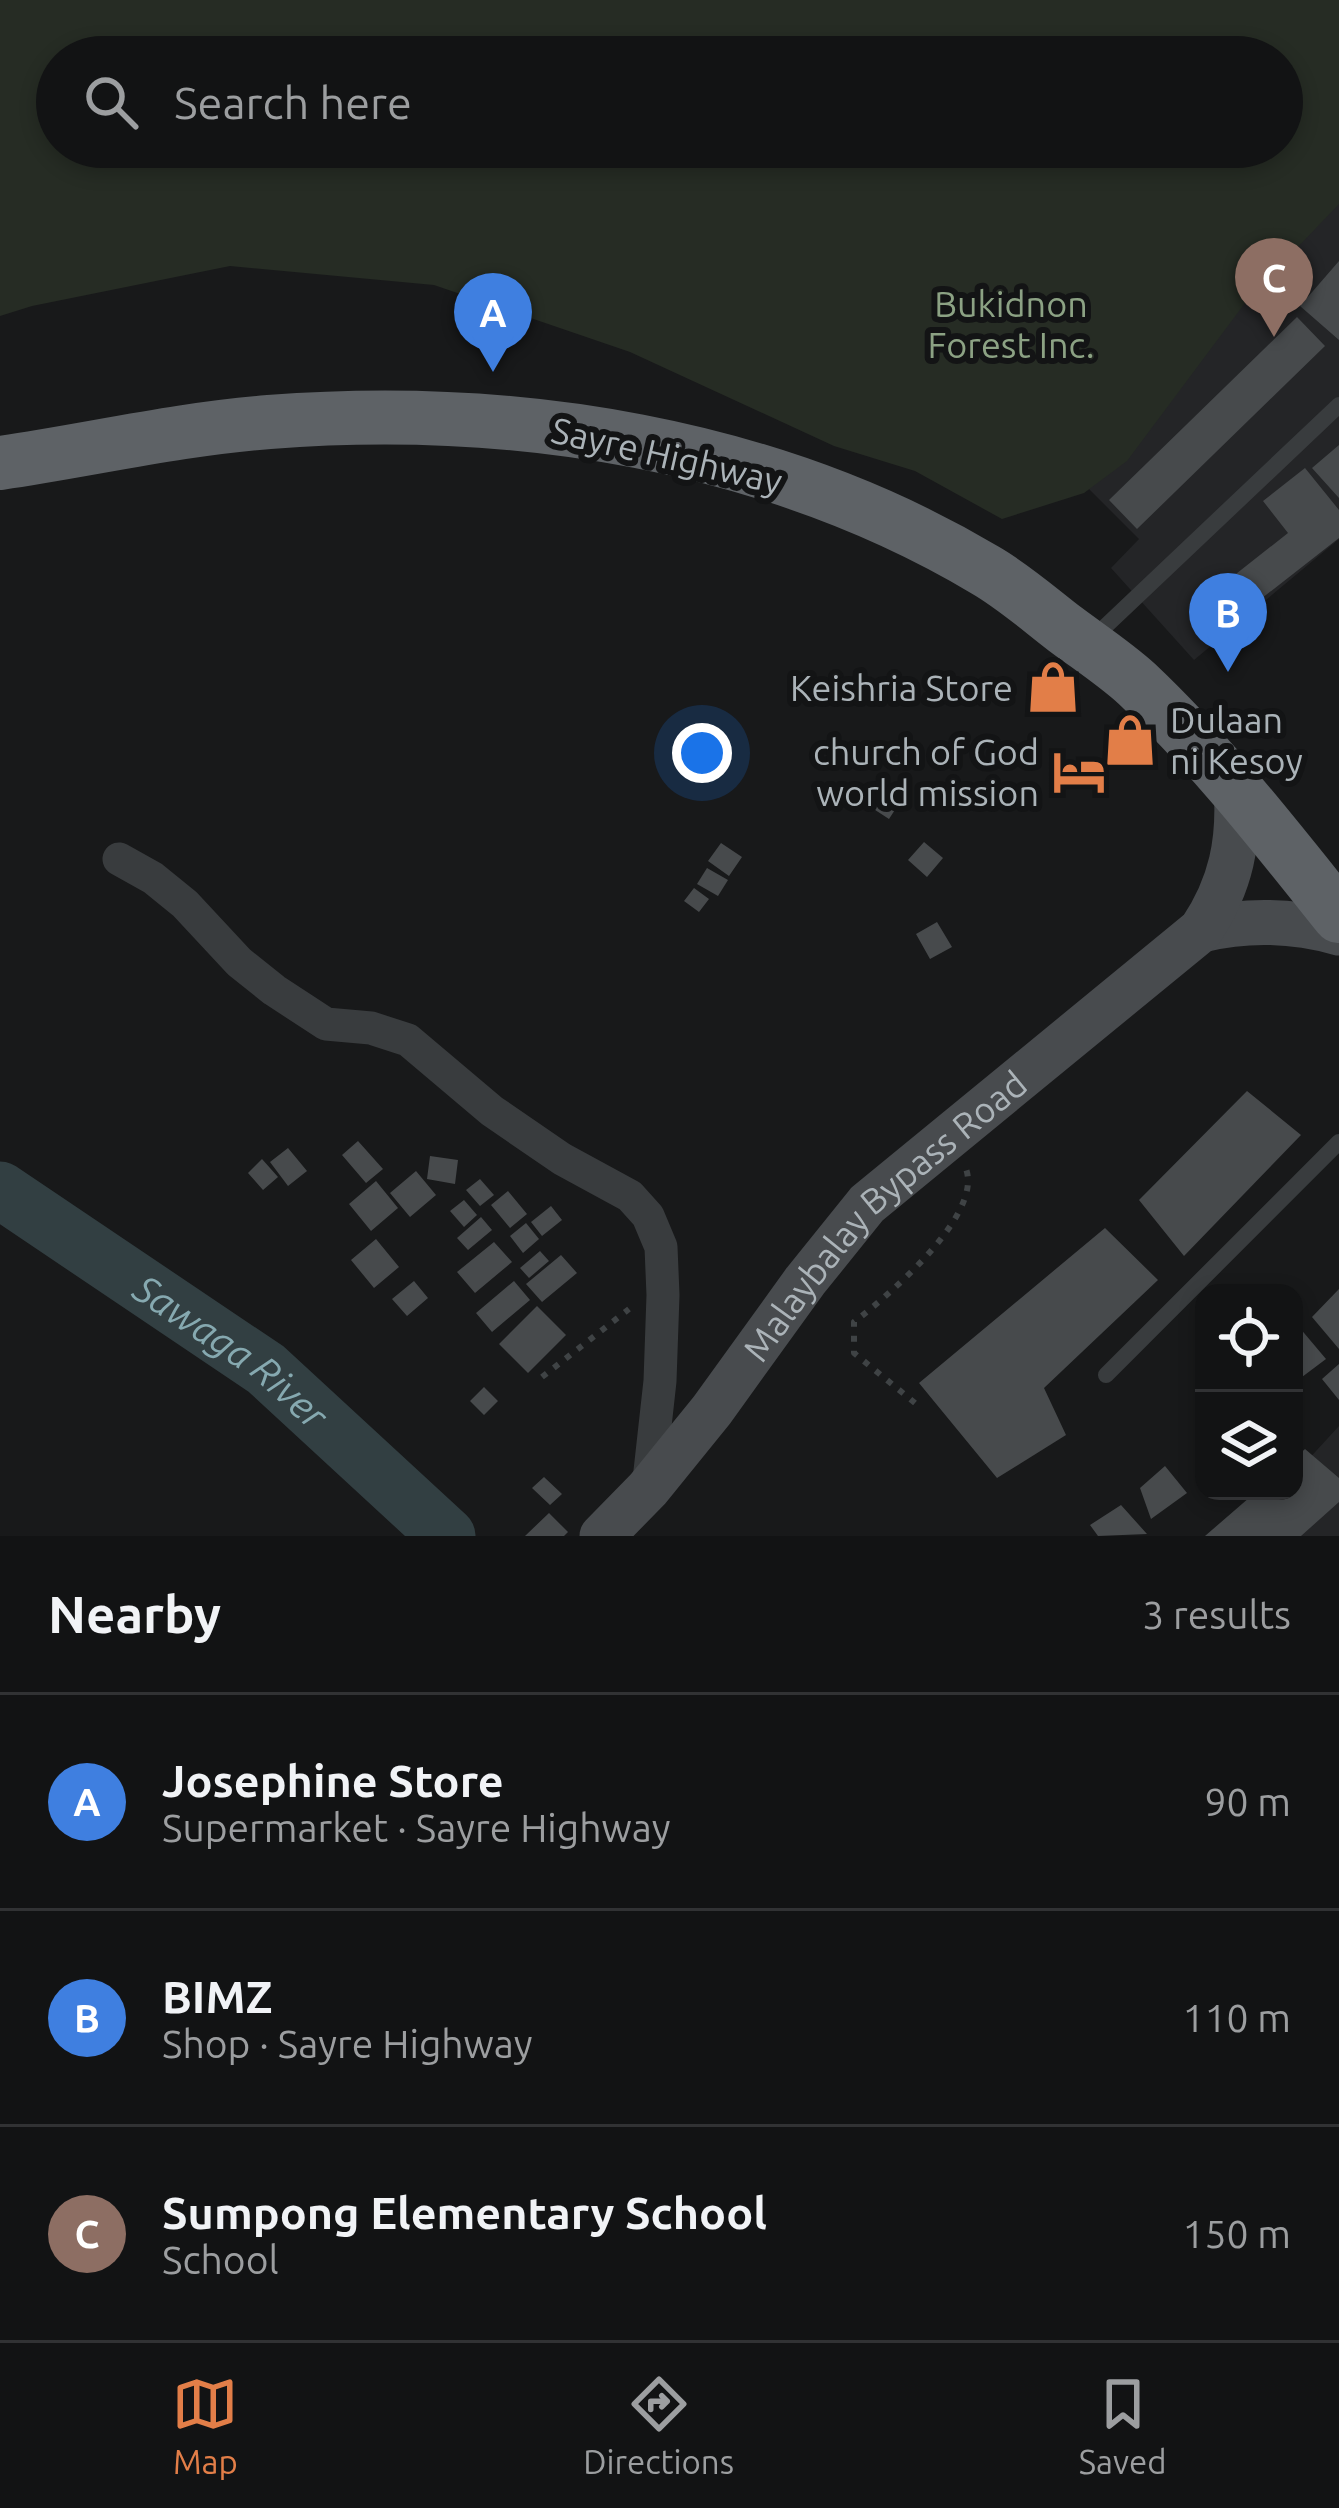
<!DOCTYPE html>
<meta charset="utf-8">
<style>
:root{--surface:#121314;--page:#1b1c1d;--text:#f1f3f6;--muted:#9c9ea0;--line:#313234;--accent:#e27e48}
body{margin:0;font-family:Ubuntu,sans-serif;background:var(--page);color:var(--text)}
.controls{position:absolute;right:36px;bottom:36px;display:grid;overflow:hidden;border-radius:24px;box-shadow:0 6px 18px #0003}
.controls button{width:108px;height:108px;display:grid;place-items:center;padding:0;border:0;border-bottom:3px solid var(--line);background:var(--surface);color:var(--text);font:60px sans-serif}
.you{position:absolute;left:702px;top:753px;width:42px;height:42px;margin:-30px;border:9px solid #fff;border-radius:50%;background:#1a73e8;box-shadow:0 0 0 18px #1a73e833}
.badge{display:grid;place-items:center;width:78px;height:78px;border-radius:50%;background:var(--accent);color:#fff;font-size:39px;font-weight:700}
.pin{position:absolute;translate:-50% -99px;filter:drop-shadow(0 3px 6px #0008)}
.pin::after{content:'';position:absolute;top:63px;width:42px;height:36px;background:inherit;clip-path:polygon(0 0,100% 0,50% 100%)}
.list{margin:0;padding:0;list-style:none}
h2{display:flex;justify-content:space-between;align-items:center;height:156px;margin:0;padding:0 48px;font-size:51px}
h2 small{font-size:39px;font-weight:400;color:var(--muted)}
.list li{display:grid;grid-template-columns:78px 1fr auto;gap:36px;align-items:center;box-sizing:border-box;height:216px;padding:0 48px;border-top:3px solid var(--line)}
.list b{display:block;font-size:45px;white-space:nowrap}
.list p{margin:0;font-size:39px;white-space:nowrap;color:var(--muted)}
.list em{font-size:39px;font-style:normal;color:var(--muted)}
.icon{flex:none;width:66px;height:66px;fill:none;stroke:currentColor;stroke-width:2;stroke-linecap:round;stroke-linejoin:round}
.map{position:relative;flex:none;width:1339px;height:1536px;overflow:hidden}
.search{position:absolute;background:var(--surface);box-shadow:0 6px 18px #0003;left:36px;right:36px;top:36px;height:132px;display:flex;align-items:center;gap:30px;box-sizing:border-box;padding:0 42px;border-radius:66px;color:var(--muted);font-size:45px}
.sheet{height:804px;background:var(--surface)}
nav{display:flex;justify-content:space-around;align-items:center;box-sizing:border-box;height:168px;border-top:3px solid var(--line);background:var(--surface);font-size:33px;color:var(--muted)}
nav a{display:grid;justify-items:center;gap:6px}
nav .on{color:var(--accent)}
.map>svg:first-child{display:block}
.built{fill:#242527}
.green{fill:#262c24;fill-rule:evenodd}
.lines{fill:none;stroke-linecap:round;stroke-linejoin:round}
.river{stroke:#323f42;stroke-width:57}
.building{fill:#474a4c}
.path{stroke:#3f4345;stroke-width:6;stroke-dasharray:6 9;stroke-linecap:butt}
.service{stroke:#393c3e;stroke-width:16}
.minor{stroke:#393c3e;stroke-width:33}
.secondary{stroke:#484b4e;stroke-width:45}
.trunk{stroke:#5e6266;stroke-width:54}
.labels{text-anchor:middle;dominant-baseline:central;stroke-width:12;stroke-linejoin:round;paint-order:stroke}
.park-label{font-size:36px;fill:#8ca284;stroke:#131415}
.street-label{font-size:36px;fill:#abb3b8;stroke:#131415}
.poi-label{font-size:36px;fill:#abb3b8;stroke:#131415;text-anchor:end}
.water-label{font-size:39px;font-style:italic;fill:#86a9b0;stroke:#131415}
</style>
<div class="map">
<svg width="1339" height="1536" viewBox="0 0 1339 1536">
<rect width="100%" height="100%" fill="#18191a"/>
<path class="built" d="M1339 195V539L1194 660 1111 568 1139 539 1079 479Z
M1339 1426V1536H1238L1294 1491V1475Z"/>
<path class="green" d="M0 0H1339V204L1248 299 1127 461 1084 493 1002 519 915 471 834 446 630 352 434 285 230 266 32 306 0 316ZM57 57H1282V147H57Z"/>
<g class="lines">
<path class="river" id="s1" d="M0 1190 266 1369 447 1536"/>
</g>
<path class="building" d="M1339 261V340L1300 306Z
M1297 317 1325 346 1137 529 1109 500Z
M1339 445V498L1312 468Z
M1305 468 1339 510V538L1211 638 1189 611 1288 533 1263 501Z
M883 786 902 799 889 819 869 806Z
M924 842 943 858 927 877 908 860Z
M721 843 742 857 729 876 708 861Z
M707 868 728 880 718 896 697 884Z
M694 888 709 899 699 912 684 901Z
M937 922 952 947 930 959 916 934Z
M1247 1091 1301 1135 1184 1256 1139 1200Z
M358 1141 383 1169 366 1183 342 1155Z
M288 1148 307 1171 288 1186 270 1162Z
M430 1156 458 1160 455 1184 427 1179Z
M262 1159 278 1177 263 1190 248 1173Z
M416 1171 436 1195 410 1217 390 1193Z
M480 1179 494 1195 480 1206 466 1190Z
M376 1181 398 1208 371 1231 349 1204Z
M508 1191 527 1214 510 1228 491 1205Z
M464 1200 477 1215 464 1227 450 1211Z
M551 1206 562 1220 542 1236 531 1222Z
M481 1217 492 1230 468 1250 457 1238Z
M526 1223 539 1239 523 1253 510 1236Z
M1105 1228 1158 1280 1044 1388 1066 1435 997 1478 919 1383Z
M376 1239 399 1267 374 1288 351 1260Z
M494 1242 512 1262 475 1293 457 1272Z
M540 1251 549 1261 529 1278 520 1268Z
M561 1255 577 1273 542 1302 526 1284Z
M414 1281 428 1298 407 1316 392 1299Z
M514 1281 530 1300 492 1332 476 1313Z
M1339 1289V1349L1312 1317Z
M537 1306 566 1335 528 1373 499 1344Z
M1299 1327 1326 1359 1294 1383V1332Z
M1339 1364V1400L1322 1379Z
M484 1387 498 1401 484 1415 470 1401Z
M1305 1449 1339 1478V1502L1301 1536H1205L1257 1491H1294V1459Z
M1165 1466 1187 1493 1151 1519 1140 1488Z
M544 1477 562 1494 550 1505 532 1488Z
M1121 1505 1147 1534 1098 1536 1090 1525Z
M549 1513 568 1532 564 1536H525Z"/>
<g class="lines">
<path class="path" d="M542 1377 629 1309
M915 1403 854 1353V1322C888 1296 983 1215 966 1169"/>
<path class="service" d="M1091 640 1339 405
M1106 1375 1339 1142"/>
<path class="minor" d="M119 859 153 878 185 904 239 962 274 990 326 1024 371 1028 408 1040 492 1111 562 1159 630 1196 648 1216 661 1247 663 1295 660 1381 648 1489"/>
<g class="secondary">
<path d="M1201 930C1247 919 1293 920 1339 933"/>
<path id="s2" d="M602 1536 648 1489 712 1410 805 1281 867 1204 1201 930C1231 885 1240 841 1236 787"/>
</g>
<path class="trunk" d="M0 463C89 450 178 429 269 422 513 403 772 443 985 570 1013 586 1039 609 1065 629 1089 647 1115 664 1137 684 1212 755 1275 836 1339 916"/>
</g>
<defs>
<g id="shop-bare" transform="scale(4.14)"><path d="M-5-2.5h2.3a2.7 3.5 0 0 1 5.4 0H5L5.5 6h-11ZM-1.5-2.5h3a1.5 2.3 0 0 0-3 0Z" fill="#e27e48" stroke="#131415" stroke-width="2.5" paint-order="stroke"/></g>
<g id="hotel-bare" transform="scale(4.14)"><path d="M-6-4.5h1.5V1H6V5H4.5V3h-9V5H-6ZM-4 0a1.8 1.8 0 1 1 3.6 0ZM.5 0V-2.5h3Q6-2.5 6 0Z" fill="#e27e48" stroke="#131415" stroke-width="2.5" paint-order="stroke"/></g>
</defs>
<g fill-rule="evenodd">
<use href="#shop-bare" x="1053" y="687"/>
<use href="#shop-bare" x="1130" y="740"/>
<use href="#hotel-bare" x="1079" y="772"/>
</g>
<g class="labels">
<g class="park-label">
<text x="1011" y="303">Bukidnon<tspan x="1011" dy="41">Forest Inc.</tspan></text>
</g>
<g class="street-label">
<text transform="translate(667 455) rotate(13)">Sayre Highway</text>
<text stroke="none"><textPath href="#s2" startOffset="429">Malaybalay Bypass Road</textPath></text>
</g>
<g class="poi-label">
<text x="1013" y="687">Keishria Store</text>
<text x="1170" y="719" text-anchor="start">Dulaan<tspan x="1170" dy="41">ni Kesoy</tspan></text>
<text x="1039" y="751">church of God<tspan x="1039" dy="41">world mission</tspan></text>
</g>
<g class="water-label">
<text stroke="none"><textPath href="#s1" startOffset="282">Sawaga River</textPath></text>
</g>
</g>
</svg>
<div class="controls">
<button><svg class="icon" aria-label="locate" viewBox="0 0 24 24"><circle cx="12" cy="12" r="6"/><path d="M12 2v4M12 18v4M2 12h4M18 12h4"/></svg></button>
<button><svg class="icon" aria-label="layers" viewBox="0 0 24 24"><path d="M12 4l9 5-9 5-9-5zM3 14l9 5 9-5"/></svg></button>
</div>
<div class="you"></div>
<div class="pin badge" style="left:493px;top:372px;background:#3f7fe0">A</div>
<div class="pin badge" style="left:1228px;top:672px;background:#3f7fe0">B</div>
<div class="pin badge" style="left:1274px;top:337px;background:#8d6e63">C</div>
<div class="search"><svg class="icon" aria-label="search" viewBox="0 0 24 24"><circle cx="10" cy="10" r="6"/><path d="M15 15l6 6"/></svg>Search here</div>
</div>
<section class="sheet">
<h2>Nearby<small>3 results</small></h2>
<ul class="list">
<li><span class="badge" style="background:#3f7fe0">A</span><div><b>Josephine Store</b><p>Supermarket · Sayre Highway</p></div><em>90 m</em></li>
<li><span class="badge" style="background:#3f7fe0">B</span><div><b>BIMZ</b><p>Shop · Sayre Highway</p></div><em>110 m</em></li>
<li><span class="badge" style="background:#8d6e63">C</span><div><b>Sumpong Elementary School</b><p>School</p></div><em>150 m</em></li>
</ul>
</section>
<nav>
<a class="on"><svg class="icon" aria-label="map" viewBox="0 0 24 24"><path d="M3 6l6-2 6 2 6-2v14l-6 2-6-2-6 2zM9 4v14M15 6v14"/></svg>Map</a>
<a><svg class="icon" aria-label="directions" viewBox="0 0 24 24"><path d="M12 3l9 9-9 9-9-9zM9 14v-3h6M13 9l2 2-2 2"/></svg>Directions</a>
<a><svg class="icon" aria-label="saved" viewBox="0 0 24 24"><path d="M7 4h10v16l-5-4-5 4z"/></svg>Saved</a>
</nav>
